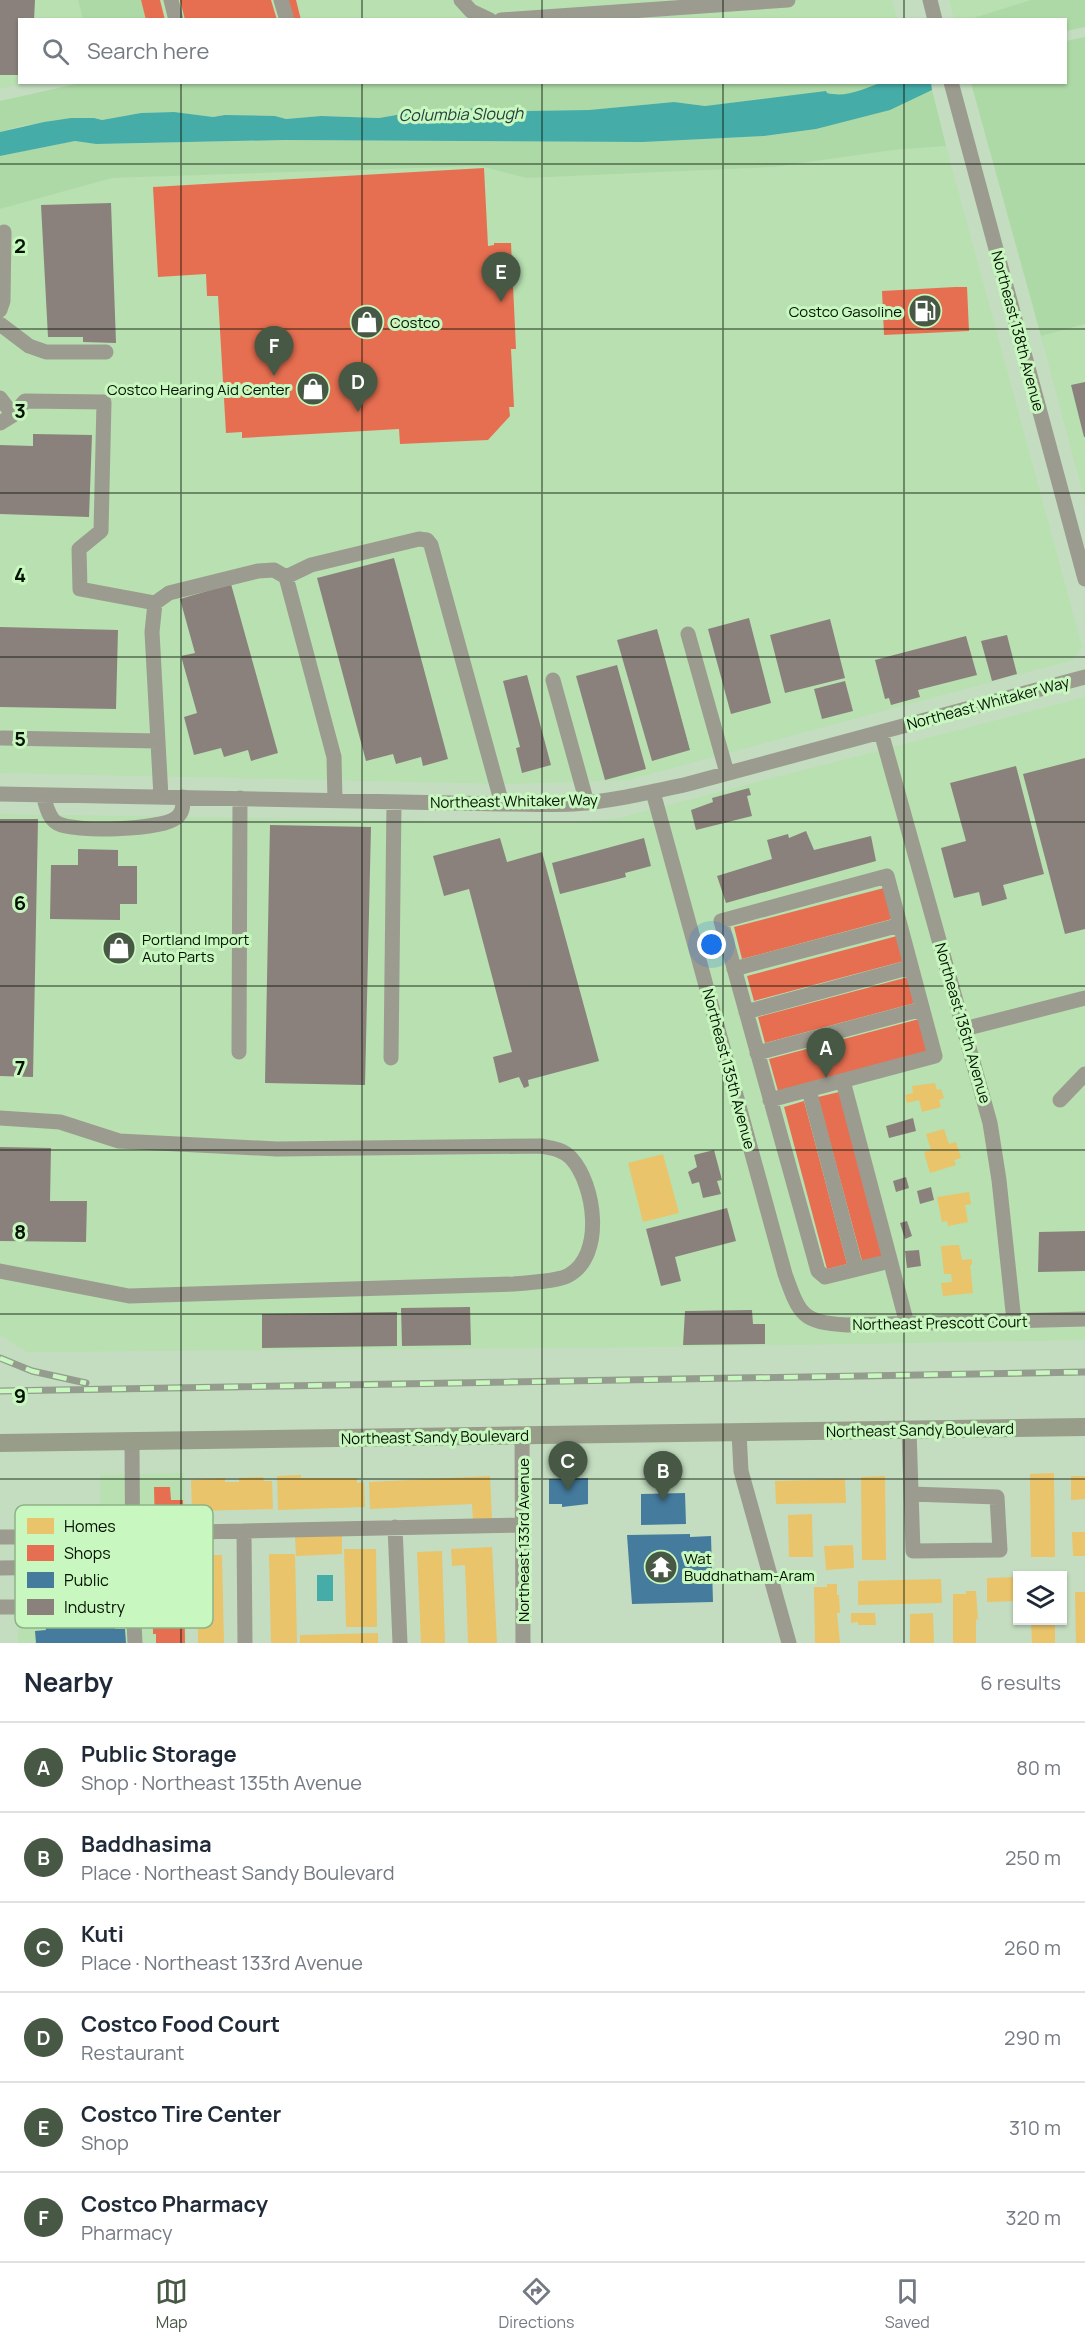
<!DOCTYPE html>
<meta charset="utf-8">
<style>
:root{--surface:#fff;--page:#f6f6f7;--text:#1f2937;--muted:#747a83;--line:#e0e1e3;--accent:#475844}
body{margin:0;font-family:Manrope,sans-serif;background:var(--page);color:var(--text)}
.controls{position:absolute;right:18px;bottom:18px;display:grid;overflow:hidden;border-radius:0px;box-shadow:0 2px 4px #0004}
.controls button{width:54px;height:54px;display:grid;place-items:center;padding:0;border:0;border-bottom:2px solid var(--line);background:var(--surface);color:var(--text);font:30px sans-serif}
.you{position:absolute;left:712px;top:945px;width:21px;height:21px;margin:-15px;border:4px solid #fff;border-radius:50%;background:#1a73e8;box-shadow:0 0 0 9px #1a73e833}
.badge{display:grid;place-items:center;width:39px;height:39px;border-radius:50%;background:var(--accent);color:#fff;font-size:20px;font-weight:700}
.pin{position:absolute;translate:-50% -50px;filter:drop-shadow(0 2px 3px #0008)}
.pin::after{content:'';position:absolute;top:32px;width:21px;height:18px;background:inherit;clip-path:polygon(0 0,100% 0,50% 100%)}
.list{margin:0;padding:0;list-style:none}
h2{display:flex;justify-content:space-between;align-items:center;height:78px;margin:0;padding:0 24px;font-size:26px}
h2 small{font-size:20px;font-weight:400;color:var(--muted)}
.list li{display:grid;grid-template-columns:39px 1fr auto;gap:18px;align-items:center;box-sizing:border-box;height:90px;padding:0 24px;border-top:2px solid var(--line)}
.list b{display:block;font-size:22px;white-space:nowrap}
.list p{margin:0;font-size:20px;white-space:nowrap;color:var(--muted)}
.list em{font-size:20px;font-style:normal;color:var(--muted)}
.icon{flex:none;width:33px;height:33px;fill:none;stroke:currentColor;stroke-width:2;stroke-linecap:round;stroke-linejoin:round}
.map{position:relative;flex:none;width:1085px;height:1643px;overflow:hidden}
.search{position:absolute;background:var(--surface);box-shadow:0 2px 4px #0004;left:18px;right:18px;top:18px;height:66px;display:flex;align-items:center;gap:15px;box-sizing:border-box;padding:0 21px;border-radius:0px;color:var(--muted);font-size:22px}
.sheet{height:618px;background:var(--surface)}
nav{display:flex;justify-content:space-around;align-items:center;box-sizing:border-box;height:84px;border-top:2px solid var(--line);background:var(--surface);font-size:16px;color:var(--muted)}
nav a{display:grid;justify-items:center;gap:3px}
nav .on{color:var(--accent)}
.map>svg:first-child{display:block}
.built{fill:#b8e0b1}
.green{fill:#add9a6}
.water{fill:#45aca8}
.homes{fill:#e9c46a}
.shops{fill:#e76f51}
.public{fill:#457b9d}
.industry{fill:#8a817c}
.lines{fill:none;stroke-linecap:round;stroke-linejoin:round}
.minor{stroke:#9c9b8f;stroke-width:15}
.major{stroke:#989d8a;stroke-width:18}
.rail-casing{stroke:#949d8d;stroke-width:7}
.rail{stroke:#c8f7bf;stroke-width:4.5;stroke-dasharray:14;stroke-linecap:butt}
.grid{fill:none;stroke:#031101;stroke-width:1.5;stroke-opacity:0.55}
.labels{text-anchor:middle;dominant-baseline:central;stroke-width:6;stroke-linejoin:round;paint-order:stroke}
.poi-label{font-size:15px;fill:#031101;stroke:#c8f7bf;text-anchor:start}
.street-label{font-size:15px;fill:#031101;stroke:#c8f7bf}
.water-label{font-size:16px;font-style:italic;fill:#233c3e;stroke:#c8f7bf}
.key{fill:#c8f7bf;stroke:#8db286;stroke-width:1.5}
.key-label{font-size:16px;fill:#031101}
.grid-label{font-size:20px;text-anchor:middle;font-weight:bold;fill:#031101;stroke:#c8f7bf;stroke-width:6;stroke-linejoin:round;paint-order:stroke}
</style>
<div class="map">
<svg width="1085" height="1643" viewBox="0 0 1085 1643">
<rect width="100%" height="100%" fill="#c4ddc0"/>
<path class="built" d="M0 0H78L83 19 20 20V82L26 83 0 89Z
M141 0H892L897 19 146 20Z
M949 0H1031L967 20 954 19Z
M946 146 1082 647 1073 660 628 780 511 784 0 773V209L112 178 480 166 526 178 774 167 893 150Z
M1085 324V501L1041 336Z
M1085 697V1340L674 1347 27 1352 0 1335V814L566 823 619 818Z
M184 1473 187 1643H18L17 1560 101 1559 100 1475Z"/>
<path class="green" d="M78 0H141L146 19H83Z
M1031 0H1085V27L1066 31V20H967Z
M1085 37V324L1041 336 971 83 1066 82V41Z
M85 82 881 83 849 95 839 96 827 93 802 95 705 106 674 102 589 110 525 111 488 110 480 107 446 112 425 110 379 118 321 116 286 119 275 116 225 115 213 117 173 112 141 113 102 120 94 118H71L22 126 0 132V101Z
M932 90 946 146 893 150 774 167 526 178 480 166 112 178 0 209V156L75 141 96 144 284 140 643 142 764 136 816 129Z"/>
<path class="water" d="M881 83H931L932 90 890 110 816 129 764 136 643 142 284 140 96 144 75 141 0 156V132L44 122 71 118H94L102 120 141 113 174 112 213 117 225 115 275 116 286 119 321 116 379 118 426 110 446 112 481 107 488 110 525 111 589 110 674 102 705 106 826 91 827 93C847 98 862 89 881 83Z
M317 1575H333V1601H317Z"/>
<path class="homes" d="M935 1083 937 1090 941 1089 944 1098 939 1100 941 1107 922 1112 919 1100 907 1103 905 1095 913 1093 912 1086Z
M944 1129 949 1144 956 1142 961 1158 954 1160 956 1165 930 1173 924 1152 931 1150 926 1134Z
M663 1154 679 1213 643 1222 628 1163Z
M969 1192 971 1204 965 1205 968 1222 948 1226 947 1221 942 1222 937 1197Z
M959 1245 962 1260 972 1259V1265H970L973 1293 943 1296 941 1283 952 1282 951 1274H944L941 1246Z
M1054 1473 1055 1557H1031L1030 1474Z
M301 1475V1478H357V1483L364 1482 365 1507 278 1510 277 1476Z
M490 1476 492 1519 473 1520 472 1504 370 1509 369 1482Z
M885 1476 886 1560H862L861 1477Z
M1071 1476H1085V1499L1071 1500Z
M263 1477 264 1481H272L273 1509 192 1511 191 1480 225 1478V1482H239V1478Z
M845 1479 846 1503 776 1504 775 1481Z
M812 1514 813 1557H789L788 1515Z
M1072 1532H1085V1556H1073Z
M342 1535V1554L296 1556 295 1537Z
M853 1545 854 1568 826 1570 824 1546Z
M492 1547 497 1643H468L465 1565 452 1566 451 1549Z
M344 1549H376L377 1627H346Z
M442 1551 445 1643H421L417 1552Z
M269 1554H295L297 1643H271Z
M197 1555H222L224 1643H198Z
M1018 1577V1601L987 1602V1578Z
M941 1579 942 1603 858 1605V1581Z
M827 1584H837V1595H839L840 1613H837L840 1643H815L814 1587H827Z
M966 1591H976L978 1620 976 1619V1643H953V1594H966Z
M1075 1592H1085V1643H1076Z
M851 1613H875L876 1625H858V1622L851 1623Z
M933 1613 934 1643H910V1614Z
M1031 1620H1055V1643H1032Z
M378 1633V1643H300V1635Z"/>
<path class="shops" d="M141 0H160L165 20H146Z
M180 0H271L277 20H185Z
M285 0H296L301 20H290Z
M484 168 488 246 494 245V243H511L516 349H511L514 407H509L510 416 488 440 400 444 399 429 242 438V432L226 433 218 296H207L206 274 158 277 153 187Z
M955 287H967L969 331 884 335 882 291Z
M884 888 892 919 742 959 734 927Z
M897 936 904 961 754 1001 747 976Z
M908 977 915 1003 765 1043 758 1017Z
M919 1019 928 1051 778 1091 769 1059Z
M839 1092 882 1256 862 1261 818 1097Z
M804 1101 847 1264 827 1269 784 1107Z
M154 1487H170L171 1500H183L185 1643H156V1634H153L152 1531H155Z"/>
<path class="public" d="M588 1478V1504L562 1507V1504H549V1479Z
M685 1493 686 1524 641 1525V1494Z
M690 1534V1537L711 1536 713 1602 632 1604 627 1535Z
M115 1624V1629H125L126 1643H36L35 1631 46 1630 45 1625Z"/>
<path class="industry" d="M0 0H35L34 20H20V75H0Z
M111 203 116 343 83 342V337H48L41 205Z
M1085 382V437H1084L1071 385Z
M33 434 92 435 89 517 0 514V445L33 446Z
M394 558 448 759 423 766 421 757 396 764 393 754 366 761 317 578Z
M231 584 278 753 251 761 248 750 224 757 221 748 194 755 184 717 197 713 181 656 195 653 180 599Z
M749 618 771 703 731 714 708 629Z
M830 619 845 678 785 693 770 635Z
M0 627 118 630 116 709 0 707Z
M657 629 690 750 652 761 617 640Z
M1007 635 1017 674 992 681 981 641Z
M966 636 977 675 918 690 920 697 891 705 889 698 885 699 875 660Z
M617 665 646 769 605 780 576 676Z
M527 675 551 765 522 773 516 748 520 747 503 681Z
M845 681 853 711 822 719 814 689Z
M1085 758V929L1065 934 1023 774Z
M1016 766 1044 874 1003 885 1007 899 982 906 979 892 954 898 941 848 966 841 950 783Z
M749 788 751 795 747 796 752 816 696 830 691 810 713 802 712 798Z
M0 819H38L33 1077 0 1076Z
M270 825 371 827 365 1085 265 1083Z
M806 831 814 850 871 836 876 861 726 903 717 876 772 859 767 840 788 834 789 838Z
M500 838 507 862 542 852 599 1061 528 1080 529 1086 524 1088 519 1077 499 1083 493 1057 512 1052 469 889 444 896 433 856Z
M644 838 651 866 625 873 626 877 560 894 552 863Z
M78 849 118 850V866H137V904H120V920L50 919 51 865H78Z
M913 1118 916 1131 889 1138 886 1126Z
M0 1147 51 1148 50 1201H87L86 1242 0 1241Z
M714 1150 722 1180 717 1181 721 1194 703 1198 699 1182 692 1184 688 1172 697 1167 694 1155Z
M906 1177 909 1188 896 1192 893 1181Z
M931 1187 934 1200 920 1204 917 1191Z
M727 1208 736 1241 675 1257 681 1281 661 1286 646 1229Z
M907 1221 912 1236 905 1239 900 1223Z
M1085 1231V1271L1038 1272 1039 1232Z
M919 1250 921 1266 907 1268 905 1251Z
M470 1307 471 1345 402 1346 401 1308Z
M752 1310 753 1324H765V1344L683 1345 685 1311Z
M397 1312V1346L262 1348V1314Z"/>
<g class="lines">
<path class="minor" d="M171 0 176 20
M281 0 287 20
M461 0 471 11 490 20
M930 0 935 20
M501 20 788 0
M951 82 1085 579
M0 310 3 301 4 232
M0 324 29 346 46 352H106
M0 398 13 415
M0 423 13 415 25 401 104 402 101 531 79 549 80 589 155 603
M688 634 727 773
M553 680 587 803
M881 732 990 1123 999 1180 1014 1321
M2 738 158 741
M653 792 785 1274C800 1316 802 1322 847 1325L1085 1319
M0 794 502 804C526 804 549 805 573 804 611 801 647 793 684 785L1085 677
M43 795C46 804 48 818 57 823 74 833 161 830 176 818 183 813 183 806 183 797
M161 797 152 632 155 603 169 593 258 571 274 570 286 577
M335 800 334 757 286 577 311 565 419 539 427 540 431 545 502 804
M734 969 900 925
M746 1012 911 967
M964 1029 1085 998
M239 1052 240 798
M757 1053 922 1009
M391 1058 394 802
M843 1081 907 1324
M809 1090 856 1269
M770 1100 935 1056 887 876 721 921 818 1271 825 1277 890 1261
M1060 1100 1085 1074
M0 1118 60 1122 119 1141 277 1149 541 1146C552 1148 562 1149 571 1158 595 1184 605 1255 569 1275 557 1282 529 1282 514 1284L129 1296 0 1271
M909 1430 913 1551 1000 1550 997 1497 911 1494
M739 1433 741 1471 789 1643
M522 1436 523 1643
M132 1442 133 1602 135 1643
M395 1527 400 1643
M244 1531 245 1643
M196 1532 523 1525
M0 1537H84
M0 1568 133 1566
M0 1607H133"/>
<path class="major" d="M0 1443 1085 1427"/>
<g class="rail-casing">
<path id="rail" d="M0 1358 32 1371 86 1383
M0 1391 1085 1372"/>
</g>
<use href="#rail" class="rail"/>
</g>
<path class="grid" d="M181 0V20M362 0V20M542 0V20M723 0V20M904 0V20M181 82V1643M362 82V1643M542 82V1643M723 82V1643M904 82V1643M0 164H1085M0 329H1085M0 493H1085M0 657H1085M0 822H1085M0 986H1085M0 1150H1085M0 1314H1085M0 1479H1085"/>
<defs>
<g id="fuel-disc" transform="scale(1.725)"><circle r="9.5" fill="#475844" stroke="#c8f7bf"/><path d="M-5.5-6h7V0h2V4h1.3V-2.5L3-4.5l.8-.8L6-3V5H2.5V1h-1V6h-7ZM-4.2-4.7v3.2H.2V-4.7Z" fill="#fff"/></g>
<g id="shop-disc" transform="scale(1.725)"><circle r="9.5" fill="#475844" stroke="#c8f7bf"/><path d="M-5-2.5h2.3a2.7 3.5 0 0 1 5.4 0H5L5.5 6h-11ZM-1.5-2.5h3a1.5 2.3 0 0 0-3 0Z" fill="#fff"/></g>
<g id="temple-disc" transform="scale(1.725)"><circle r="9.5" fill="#475844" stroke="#c8f7bf"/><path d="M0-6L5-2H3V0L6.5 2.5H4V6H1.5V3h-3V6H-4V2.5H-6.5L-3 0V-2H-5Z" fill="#fff"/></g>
</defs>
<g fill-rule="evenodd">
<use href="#fuel-disc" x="925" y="311"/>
<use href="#shop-disc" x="367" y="322"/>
<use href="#shop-disc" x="313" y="389"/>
<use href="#shop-disc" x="119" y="948"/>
<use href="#temple-disc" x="661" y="1567"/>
</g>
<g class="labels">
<g class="poi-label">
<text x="902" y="311" text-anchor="end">Costco Gasoline</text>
<text x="390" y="322">Costco</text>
<text x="290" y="389" text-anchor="end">Costco Hearing Aid Center</text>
<text x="142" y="939">Portland Import<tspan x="142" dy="17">Auto Parts</tspan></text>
<text x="684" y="1558">Wat<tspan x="684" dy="17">Buddhatham-Aram</tspan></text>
</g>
<g class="street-label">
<text transform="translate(1018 331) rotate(75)">Northeast 138th Avenue</text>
<text transform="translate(988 703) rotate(-15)">Northeast Whitaker Way</text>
<text transform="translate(514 801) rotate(-1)">Northeast Whitaker Way</text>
<text transform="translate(963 1023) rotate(74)">Northeast 136th Avenue</text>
<text transform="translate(729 1069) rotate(75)">Northeast 135th Avenue</text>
<text transform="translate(940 1323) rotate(-1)">Northeast Prescott Court</text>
<text transform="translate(920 1430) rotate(-1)">Northeast Sandy Boulevard</text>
<text transform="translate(435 1437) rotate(-1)">Northeast Sandy Boulevard</text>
<text transform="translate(523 1540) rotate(-90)">Northeast 133rd Avenue</text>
</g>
<g class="water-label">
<text transform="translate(461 114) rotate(-1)">Columbia Slough</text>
</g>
</g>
<rect x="15" y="1505" width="198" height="123" rx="9" class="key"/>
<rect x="27" y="1518" width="27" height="16" fill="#e9c46a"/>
<rect x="27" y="1545" width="27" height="16" fill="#e76f51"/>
<rect x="27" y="1572" width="27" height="16" fill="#457b9d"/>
<rect x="27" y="1599" width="27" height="16" fill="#8a817c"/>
<g class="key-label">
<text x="64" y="1532">Homes</text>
<text x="64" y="1559">Shops</text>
<text x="64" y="1586">Public</text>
<text x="64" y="1613">Industry</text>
</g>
<g class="grid-label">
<text x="20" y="253">2</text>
<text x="20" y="418">3</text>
<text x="20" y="582">4</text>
<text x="20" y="746">5</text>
<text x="20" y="910">6</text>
<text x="20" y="1075">7</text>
<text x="20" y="1239">8</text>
<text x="20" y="1403">9</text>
</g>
</svg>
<div class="controls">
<button><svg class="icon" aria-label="layers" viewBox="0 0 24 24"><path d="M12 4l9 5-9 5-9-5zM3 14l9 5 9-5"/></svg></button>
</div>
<div class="you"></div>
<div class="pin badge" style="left:826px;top:1078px">A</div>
<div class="pin badge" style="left:663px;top:1501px">B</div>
<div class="pin badge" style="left:568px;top:1491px">C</div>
<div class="pin badge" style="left:358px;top:412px">D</div>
<div class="pin badge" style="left:501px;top:302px">E</div>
<div class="pin badge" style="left:274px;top:376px">F</div>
<div class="search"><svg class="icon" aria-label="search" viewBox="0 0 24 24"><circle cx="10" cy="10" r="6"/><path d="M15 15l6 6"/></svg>Search here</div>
</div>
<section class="sheet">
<h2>Nearby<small>6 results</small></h2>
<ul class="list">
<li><span class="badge">A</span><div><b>Public Storage</b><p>Shop · Northeast 135th Avenue</p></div><em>80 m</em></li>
<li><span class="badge">B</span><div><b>Baddhasima</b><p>Place · Northeast Sandy Boulevard</p></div><em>250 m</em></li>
<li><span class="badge">C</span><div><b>Kuti</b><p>Place · Northeast 133rd Avenue</p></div><em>260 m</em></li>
<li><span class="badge">D</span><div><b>Costco Food Court</b><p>Restaurant</p></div><em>290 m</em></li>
<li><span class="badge">E</span><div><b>Costco Tire Center</b><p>Shop</p></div><em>310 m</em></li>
<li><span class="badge">F</span><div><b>Costco Pharmacy</b><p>Pharmacy</p></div><em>320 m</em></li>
</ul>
</section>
<nav>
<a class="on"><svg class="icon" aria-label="map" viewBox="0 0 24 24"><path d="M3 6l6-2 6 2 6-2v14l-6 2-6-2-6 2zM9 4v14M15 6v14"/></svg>Map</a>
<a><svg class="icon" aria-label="directions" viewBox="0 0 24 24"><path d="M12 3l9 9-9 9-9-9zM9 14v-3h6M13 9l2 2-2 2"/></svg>Directions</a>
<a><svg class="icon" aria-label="saved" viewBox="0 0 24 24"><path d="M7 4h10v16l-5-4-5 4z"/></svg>Saved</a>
</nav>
